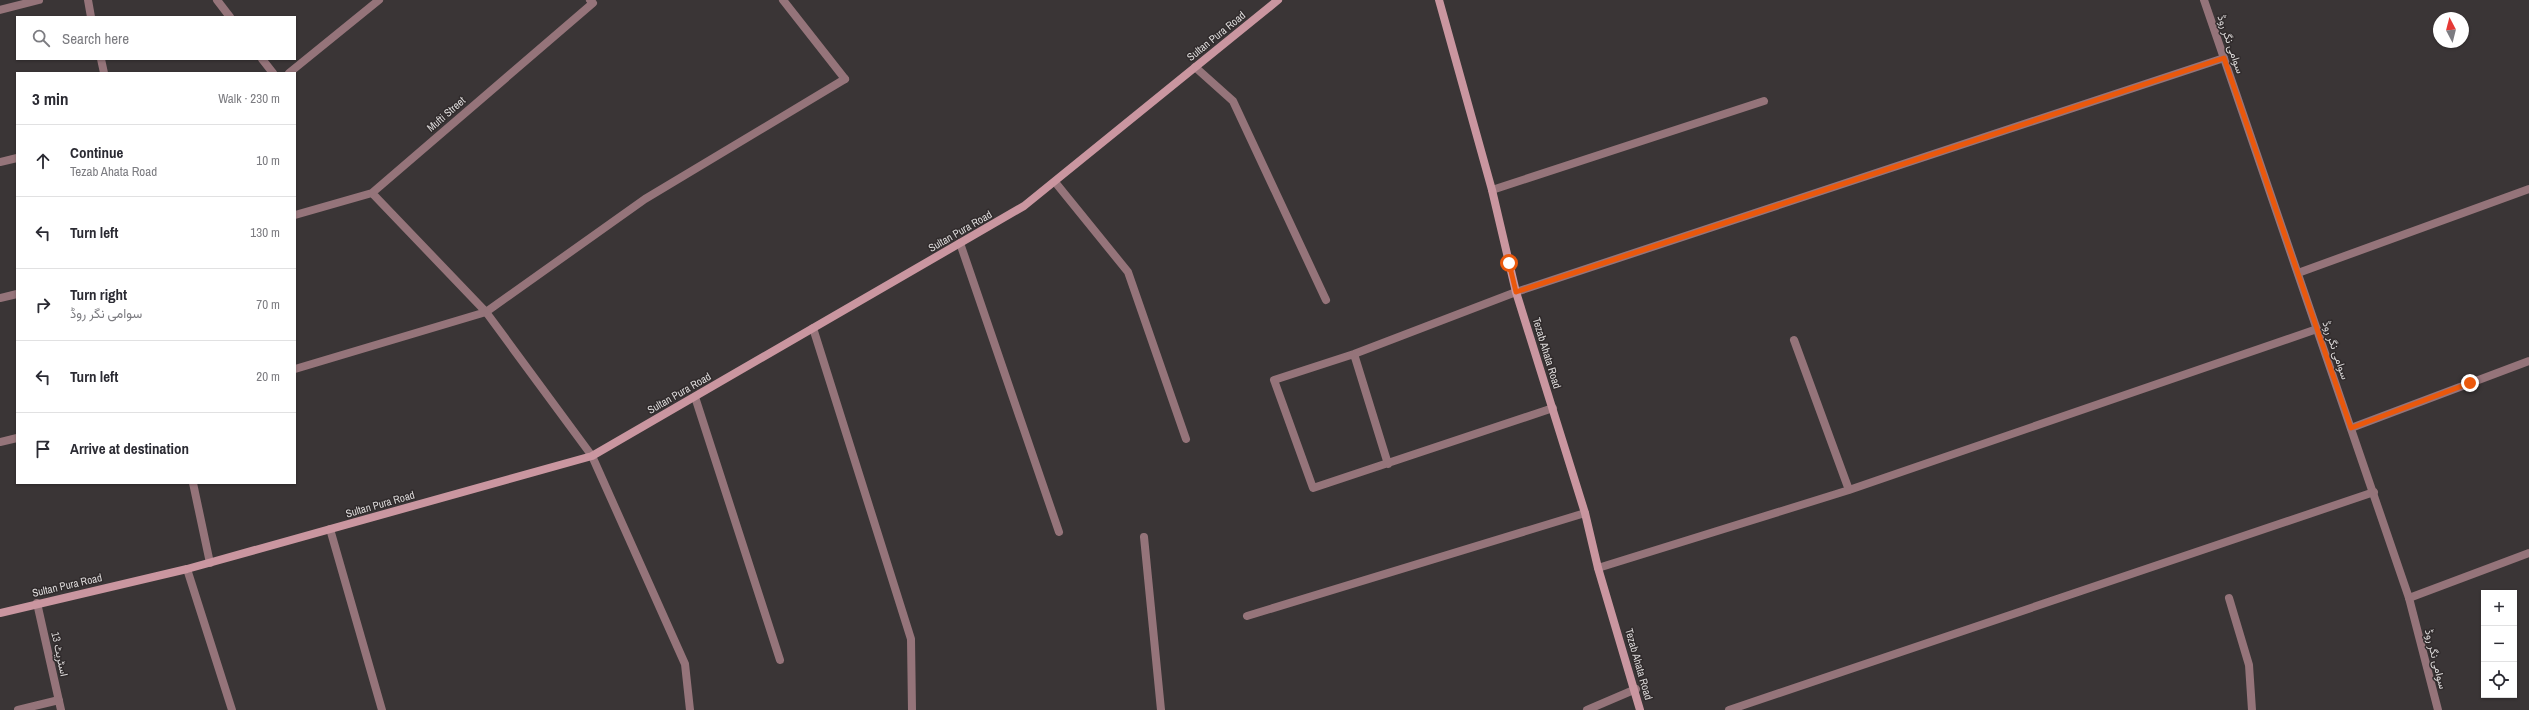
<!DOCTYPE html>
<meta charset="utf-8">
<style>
:root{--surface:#fff;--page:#f2f2f3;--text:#2b2b33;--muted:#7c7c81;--line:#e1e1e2}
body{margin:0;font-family:"Archivo Narrow",Vazirmatn,sans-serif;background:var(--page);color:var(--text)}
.controls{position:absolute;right:12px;bottom:12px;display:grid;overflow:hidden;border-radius:0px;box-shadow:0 1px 3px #0004}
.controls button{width:36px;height:36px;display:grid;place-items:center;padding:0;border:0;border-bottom:1px solid var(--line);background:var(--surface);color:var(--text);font:20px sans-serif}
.compass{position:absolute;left:2433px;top:12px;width:36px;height:36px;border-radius:50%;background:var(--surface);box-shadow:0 1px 3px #0004;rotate:353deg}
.stop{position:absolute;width:12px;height:12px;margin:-9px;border:3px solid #ea580c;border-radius:50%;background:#fff}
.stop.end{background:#ea580c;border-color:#fff;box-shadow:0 1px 4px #0008}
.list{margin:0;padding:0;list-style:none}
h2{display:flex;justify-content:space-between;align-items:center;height:52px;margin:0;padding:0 16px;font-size:17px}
h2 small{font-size:13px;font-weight:400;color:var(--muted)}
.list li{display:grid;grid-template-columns:26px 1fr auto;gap:12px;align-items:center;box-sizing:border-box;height:72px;padding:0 16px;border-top:1px solid var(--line)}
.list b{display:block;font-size:15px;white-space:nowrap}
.list p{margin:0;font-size:13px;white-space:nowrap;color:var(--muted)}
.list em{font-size:13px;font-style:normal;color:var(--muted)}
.icon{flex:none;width:22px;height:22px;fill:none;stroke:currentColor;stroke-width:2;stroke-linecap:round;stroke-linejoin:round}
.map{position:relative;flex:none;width:2529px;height:710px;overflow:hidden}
.search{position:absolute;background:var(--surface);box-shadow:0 1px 3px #0004;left:16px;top:16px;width:280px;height:44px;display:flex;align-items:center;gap:10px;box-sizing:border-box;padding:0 14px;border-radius:0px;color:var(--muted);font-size:15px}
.panel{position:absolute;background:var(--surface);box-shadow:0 1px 3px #0004;left:16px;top:72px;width:280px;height:412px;border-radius:0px}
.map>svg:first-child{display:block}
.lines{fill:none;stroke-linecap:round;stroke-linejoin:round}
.service{stroke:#95747a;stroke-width:8}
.minor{stroke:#95747a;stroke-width:8}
.tertiary{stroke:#95747a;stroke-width:8}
.secondary{stroke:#ca96a0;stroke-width:8}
.route{stroke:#ea580c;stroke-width:5}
.labels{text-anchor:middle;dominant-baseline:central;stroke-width:3;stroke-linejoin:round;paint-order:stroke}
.street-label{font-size:11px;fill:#dbd8d8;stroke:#302b2c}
</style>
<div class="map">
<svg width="2529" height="710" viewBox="0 0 2529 710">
<rect width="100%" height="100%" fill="#3a3536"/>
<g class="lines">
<path class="service" d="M783 0 845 79
M289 73 379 0
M1516 292 1354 354 1274 380 1313 488 1553 408
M1354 354 1388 464
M695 397 780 660"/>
<path class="minor" d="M88 0 91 17
M217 0 230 17
M0 10 39 0
M101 59 104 73
M262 59 273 73
M1195 67 1233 101 1326 300
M0 162 17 158
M1055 182 1128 272 1186 439
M1492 190 1764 101
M372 193 486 312 592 456 685 664 690 710
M295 215 372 193 593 3 590 0
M960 243 1059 532
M2298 273 2529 189
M1516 292 2224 58
M0 298 17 294
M813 328 911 639 912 710
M1794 340 1849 490
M295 369 486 312 645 199 845 79
M2351 428 2529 361
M0 442 17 438
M193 483 210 563
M330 529 382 710
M1144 537 1161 710
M1598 568 1849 490 2317 329
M187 569 232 710
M2229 598 2249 665 2252 710
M2409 598 2529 553
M37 603 61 710
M1247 616 1585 513
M18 710 59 700
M1587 710 1636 689
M1729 710 2374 492"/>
<path class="tertiary" d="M2204 0 2409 598 2438 710"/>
<path class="secondary" d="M1439 0 1492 190 1516 292 1585 513 1598 568 1640 710
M0 613 187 569 592 456 1024 206 1278 0"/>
</g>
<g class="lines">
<path class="route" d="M1509 263 1516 292 2224 58 2351 428 2470 383"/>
</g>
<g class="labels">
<g class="street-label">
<text transform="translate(1216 36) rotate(-39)">Sultan Pura Road</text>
<text transform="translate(2231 44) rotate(71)">سوامی نگر روڈ</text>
<text transform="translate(446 114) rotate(-41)">Mufti Street</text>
<text transform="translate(960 231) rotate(-30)">Sultan Pura Road</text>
<text transform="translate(2336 350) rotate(71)">سوامی نگر روڈ</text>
<text transform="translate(1547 353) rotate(73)">Tezab Ahata Road</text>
<text transform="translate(679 393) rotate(-30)">Sultan Pura Road</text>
<text transform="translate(380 504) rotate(-16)">Sultan Pura Road</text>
<text transform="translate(67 585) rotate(-13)">Sultan Pura Road</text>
<text transform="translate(60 654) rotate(78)">اسٹریٹ 13</text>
<text transform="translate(2436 659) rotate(76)">سوامی نگر روڈ</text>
<text transform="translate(1639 664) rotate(74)">Tezab Ahata Road</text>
</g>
</g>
</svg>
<div class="controls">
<button>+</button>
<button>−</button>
<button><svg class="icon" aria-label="locate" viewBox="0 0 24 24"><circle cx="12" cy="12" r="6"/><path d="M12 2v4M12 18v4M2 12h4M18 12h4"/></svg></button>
</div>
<svg class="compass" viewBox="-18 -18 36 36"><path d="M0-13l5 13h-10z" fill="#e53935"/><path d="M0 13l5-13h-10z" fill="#7c7c81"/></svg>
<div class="stop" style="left:1509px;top:263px"></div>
<div class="stop end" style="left:2470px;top:383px"></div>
<div class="search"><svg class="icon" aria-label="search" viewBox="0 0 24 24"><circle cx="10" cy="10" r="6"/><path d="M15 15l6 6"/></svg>Search here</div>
<section class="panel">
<h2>3 min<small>Walk · 230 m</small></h2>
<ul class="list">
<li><svg class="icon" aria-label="ahead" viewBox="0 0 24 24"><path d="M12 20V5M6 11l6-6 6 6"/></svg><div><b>Continue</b><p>Tezab Ahata Road</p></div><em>10 m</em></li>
<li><svg class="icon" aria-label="left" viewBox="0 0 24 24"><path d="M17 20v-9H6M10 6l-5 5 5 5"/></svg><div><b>Turn left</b></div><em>130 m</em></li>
<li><svg class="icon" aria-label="right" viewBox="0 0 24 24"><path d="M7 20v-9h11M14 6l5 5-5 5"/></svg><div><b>Turn right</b><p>سوامی نگر روڈ</p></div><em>70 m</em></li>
<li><svg class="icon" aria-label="left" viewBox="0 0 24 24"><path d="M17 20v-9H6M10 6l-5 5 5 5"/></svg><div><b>Turn left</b></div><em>20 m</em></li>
<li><svg class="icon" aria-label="arrive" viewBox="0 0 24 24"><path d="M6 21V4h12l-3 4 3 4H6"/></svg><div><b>Arrive at destination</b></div></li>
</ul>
</section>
</div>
